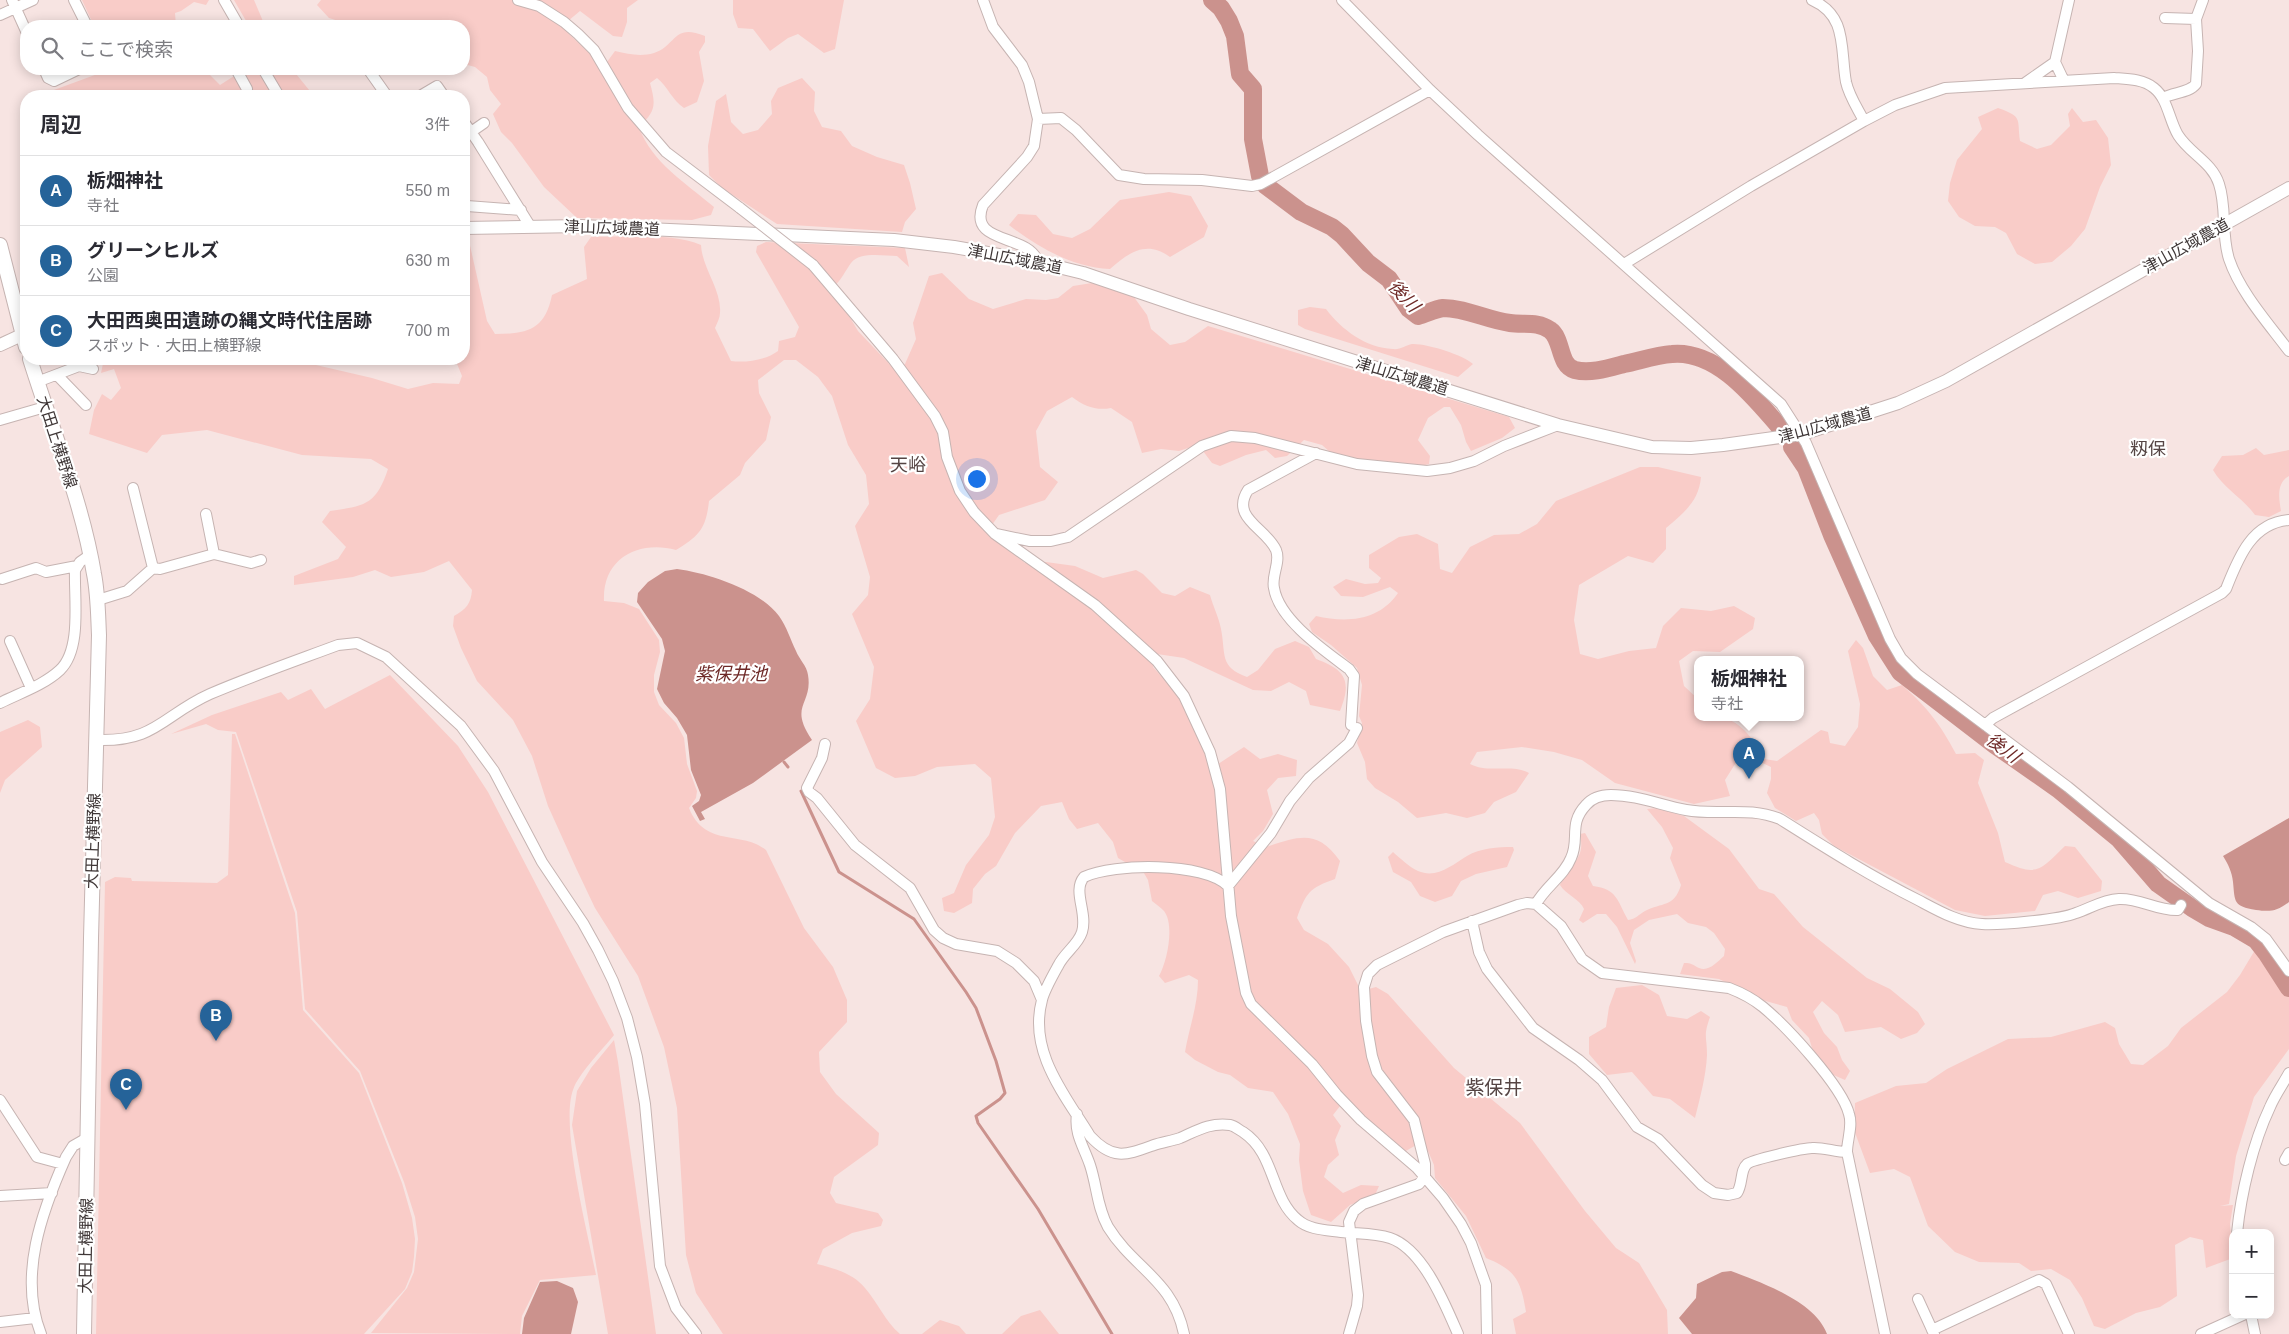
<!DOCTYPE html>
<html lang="ja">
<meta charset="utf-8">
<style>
:root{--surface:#fff;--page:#f7f7f7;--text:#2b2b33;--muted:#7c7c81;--line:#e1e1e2;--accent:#256399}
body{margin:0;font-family:Arial,"Noto Sans JP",sans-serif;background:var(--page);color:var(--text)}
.controls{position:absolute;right:15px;bottom:15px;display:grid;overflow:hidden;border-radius:10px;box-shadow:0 2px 12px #0003}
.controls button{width:45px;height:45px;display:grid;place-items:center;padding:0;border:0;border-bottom:1px solid var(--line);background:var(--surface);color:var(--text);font:25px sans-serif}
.you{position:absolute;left:976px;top:478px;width:18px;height:18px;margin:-12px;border:4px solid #fff;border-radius:50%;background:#1a73e8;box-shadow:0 0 0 8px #1a73e833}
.badge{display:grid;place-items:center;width:32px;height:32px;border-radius:50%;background:var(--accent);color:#fff;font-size:16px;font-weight:700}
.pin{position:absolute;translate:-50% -41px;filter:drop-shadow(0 1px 2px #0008)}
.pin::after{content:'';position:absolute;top:26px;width:18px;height:15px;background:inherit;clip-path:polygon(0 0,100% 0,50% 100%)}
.popup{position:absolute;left:1694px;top:656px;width:110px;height:65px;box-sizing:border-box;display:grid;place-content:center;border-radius:10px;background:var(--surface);filter:drop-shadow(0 1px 4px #0005);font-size:16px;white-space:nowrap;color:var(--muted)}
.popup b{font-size:19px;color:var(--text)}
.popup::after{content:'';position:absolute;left:50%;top:100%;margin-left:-10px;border:10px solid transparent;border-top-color:var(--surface)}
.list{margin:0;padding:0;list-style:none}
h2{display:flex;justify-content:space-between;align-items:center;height:65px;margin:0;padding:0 20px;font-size:21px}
h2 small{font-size:16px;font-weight:400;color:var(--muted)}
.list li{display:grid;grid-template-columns:32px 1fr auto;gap:15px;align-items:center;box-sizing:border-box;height:70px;padding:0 20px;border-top:1px solid var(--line)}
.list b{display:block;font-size:19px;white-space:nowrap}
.list p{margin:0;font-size:16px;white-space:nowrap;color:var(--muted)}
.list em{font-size:16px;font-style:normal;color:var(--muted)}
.icon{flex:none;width:28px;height:28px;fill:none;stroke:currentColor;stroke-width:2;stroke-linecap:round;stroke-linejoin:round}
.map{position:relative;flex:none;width:2289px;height:1334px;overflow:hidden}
.search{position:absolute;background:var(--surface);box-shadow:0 2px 12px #0003;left:20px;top:20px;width:450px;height:55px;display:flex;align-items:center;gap:12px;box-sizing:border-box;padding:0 18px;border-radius:20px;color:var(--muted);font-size:19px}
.panel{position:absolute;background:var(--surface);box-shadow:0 2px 12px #0003;left:20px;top:90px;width:450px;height:275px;border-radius:20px}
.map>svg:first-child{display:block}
.green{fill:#f9ccc8}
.water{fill:#cb928d}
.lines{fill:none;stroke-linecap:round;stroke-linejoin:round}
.stream{stroke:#cb928d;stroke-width:3}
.river{stroke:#cb928d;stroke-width:18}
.minor-casing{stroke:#c6b4b2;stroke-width:12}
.tertiary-casing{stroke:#c6b4b2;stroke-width:14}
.secondary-casing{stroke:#c6b4b2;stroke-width:16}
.minor{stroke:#fff;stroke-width:10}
.tertiary{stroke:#fff;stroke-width:12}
.secondary{stroke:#fff;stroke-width:14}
.minor-bridge-casing{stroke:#c6b4b2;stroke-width:12;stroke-linecap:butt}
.minor-bridge{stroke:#fff;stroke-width:10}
.labels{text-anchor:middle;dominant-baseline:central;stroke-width:4.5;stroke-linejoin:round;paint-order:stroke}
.street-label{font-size:16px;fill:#3f3737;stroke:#fff}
.water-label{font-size:18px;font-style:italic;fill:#6e2927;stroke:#fff}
.neighbourhood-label{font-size:18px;fill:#554544;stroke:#fff}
.quarter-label{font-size:19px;fill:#554544;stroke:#fff}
</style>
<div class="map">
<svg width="2289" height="1334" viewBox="0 0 2289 1334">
<rect width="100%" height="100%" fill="#f7e4e2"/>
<path class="green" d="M82 0H209L206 5 194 2 181 11 175 13 176 26H94Z
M234 0H254L265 26H249Z
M321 0H638L627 8V22L622 37 613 36 580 11 568 21 567 32 590 54 607 62 615 51C629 54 640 57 654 53 677 46 672 23 705 36V42L699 52 704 81 697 102 684 108C672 100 668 87 657 78L650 83C656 105 656 111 639 127 651 162 687 184 714 207L711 215 692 220 577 218 544 187 512 143 501 132 493 114 501 104 490 90 487 77 475 67 464 64V26H354L329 18 317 5Z
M733 0H844L835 49 824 53 798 34 788 38 770 51 753 29 738 28 733 14Z
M105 69H204L220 85 245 69H292L314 96H125L122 92 109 90 93 96H42L43 94 103 72Z
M802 78 815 92 814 111 822 127 841 131 852 146 877 157 904 165 910 183 916 209 905 222 902 232 777 224 722 188 709 175 708 146 716 101 726 94 731 122 743 134 758 130 772 114 771 101 778 88Z
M1998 108C2023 117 2017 118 2020 141L2037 149 2051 145 2070 126 2068 114 2072 108 2083 122 2096 120 2108 138 2111 165 2100 187 2085 229 2071 246 2052 262 2035 264 2017 254 2006 233 1995 227 1975 226 1959 217 1948 201 1950 183 1957 160 1982 129 1978 117Z
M1169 192 1191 196 1208 226 1204 237 1170 257C1147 240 1129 252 1110 269 1072 267 1039 248 1009 225L1018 214 1036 215 1053 234 1072 238 1090 229 1120 200Z
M591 237C622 237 674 233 701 245 702 268 722 290 720 313 720 318 717 323 715 328L731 361C746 363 766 360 778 351L779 341 795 337 799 327 756 252 757 246 766 242 905 248 909 267 897 256C884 256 860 251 851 263 842 276 842 280 829 291L842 304 858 331 896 371 905 364 916 339 913 323 929 276 942 273 969 299 993 309 1026 299 1046 300 1058 298 1073 286 1092 283 1131 293 1147 315 1151 329 1170 345 1185 342 1208 326 1509 417 1515 428 1502 438 1471 451 1466 442 1461 425 1450 407H1444L1428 418 1418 440 1430 456 1429 464 1413 468 1366 461 1330 452 1322 445 1304 440 1287 456 1275 458 1266 450 1246 455 1220 466 1212 463 1203 451 1191 447 1179 451 1161 449 1142 453 1132 422 1111 408C1096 411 1084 406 1072 397L1047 411 1036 431 1040 467 1058 482 1045 500 999 515 987 532 1025 563 1046 562 1075 566 1103 578 1136 570 1143 574 1162 593 1175 596 1190 587 1210 595C1213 606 1219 618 1221 629 1226 654 1219 667 1247 677L1258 670 1275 649 1295 641 1309 647 1316 659C1346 670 1352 681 1340 711L1310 705 1306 691 1289 682 1271 691 1253 690 1184 658 1157 654 1153 667 1177 694 1198 732 1212 768 1244 747 1260 759 1278 754 1297 760 1296 776 1278 778 1267 790 1273 814 1263 831 1253 841 1266 847C1300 836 1317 829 1340 861L1335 879C1309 888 1306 893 1297 918L1304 930 1328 944 1349 967 1358 985 1365 990 1376 987 1388 994 1454 1068 1520 1123 1585 1211 1616 1248 1639 1263 1667 1310 1668 1334H1516L1513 1319 1526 1312C1521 1281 1516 1270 1486 1258L1466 1216 1435 1178 1434 1165 1428 1151 1418 1144 1404 1152 1380 1129 1344 1101 1333 1115 1341 1126 1335 1140 1339 1155 1328 1165 1324 1177 1343 1193 1361 1185 1379 1186 1375 1195 1350 1205 1331 1222 1311 1215 1303 1191 1299 1160 1300 1144 1288 1114 1273 1092 1248 1088 1230 1075 1218 1072 1195 1060 1185 1052C1189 1028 1198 1005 1198 980L1189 975 1165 983 1159 976C1167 962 1175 925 1164 911 1161 908 1156 904 1152 901L1148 880 1141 868 1132 866 1118 858 1113 842 1098 823 1077 829 1069 819 1062 802 1041 806 1015 833 996 866 985 874 973 889 972 903 954 913 944 911 942 898 954 893 966 865 989 835 995 817 991 778 975 764 937 767 915 776 895 778 876 768 856 721 870 699 874 667 852 614 868 595 870 577 855 526 869 504 866 475 848 445 832 396 818 377 796 360H784L758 380 759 393 771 417 766 440 745 463 740 475 709 501C706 529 699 536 676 550 639 540 602 558 604 601L624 603 639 609 659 640 660 652 654 675V692L659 705 676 723 684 738 687 764 697 791 696 798 689 808C705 848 741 830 766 850L804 928 833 967 847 1000V1022L819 1052 820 1072 836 1094 879 1133 878 1145 834 1177 830 1193 836 1203 878 1213 883 1220 881 1226 852 1233 823 1249 817 1264C834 1268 854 1274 865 1288 878 1303 885 1321 900 1334H723L696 1293 686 1255 677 1108 664 1047 638 976 595 908 576 868 548 806 532 756 513 720 477 681 461 648 453 626 454 616C466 609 471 604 472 590L449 561 424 572 391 577 375 570 353 577 294 585V576L338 559 346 547 322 522 330 511C365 506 376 505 388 469L371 459 302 455 207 430 162 435 147 453 89 434 94 410 102 394 111 400 121 388 114 369 101 373 104 359H126L129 362 137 359H290L372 378 408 389 433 383 459 384 462 376 455 359H464V240L469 241 487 321 495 334C527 334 545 330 552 295L587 279 584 247Z
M1310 307 1326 309C1342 330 1366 348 1393 349 1400 350 1406 345 1412 344 1425 343 1464 355 1473 364L1458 377 1305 329 1298 325V310Z
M2256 448 2264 455 2289 450V476C2276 483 2279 499 2281 511L2269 517 2255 515C2243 498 2223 488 2213 470L2222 456 2243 455Z
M1640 467H1658L1701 477C1699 501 1684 513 1666 528V549L1653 563 1628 556 1579 585 1574 620 1580 654 1598 659 1629 651 1656 648 1663 626 1681 608 1711 611 1734 606 1755 618 1753 629 1720 652 1693 651 1679 661 1684 686 1698 699V718C1706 718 1714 717 1722 718 1741 720 1756 743 1764 759L1777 761 1821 730 1828 732 1830 743 1845 746 1858 727 1860 704 1848 651 1856 640 1863 648 1873 676 1887 690 1902 685C1928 708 1940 724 1956 754L1975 753 1984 760 1978 783 1998 833 2005 862C2038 877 2040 870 2065 846L2075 847 2102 881 2101 891 2078 898 2058 891 2043 895 2035 911 1985 916 1955 910 1834 846 1822 834 1819 820 1814 813 1796 821 1775 808 1767 793 1771 779V767L1752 758 1737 761 1725 780 1730 796 1694 804 1615 783 1582 760 1554 752 1522 747 1477 752 1470 764C1489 774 1511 763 1529 773L1516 792 1494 802 1485 813 1467 818 1446 813 1417 818 1398 802 1375 788 1367 779 1365 762 1357 743 1362 723 1359 716 1362 685 1357 668 1331 645 1312 632 1309 624 1316 616C1347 623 1379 621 1398 593L1390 587 1363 597 1341 596 1333 587 1346 579 1365 584 1378 583 1381 578 1369 568V555L1399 537 1417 534 1438 544 1440 569 1452 573 1470 547 1494 535 1519 534 1537 524 1556 501Z
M390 675 458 746 488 792 614 1035C603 1049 578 1074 573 1090 560 1126 588 1234 596 1275L540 1280 522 1316 520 1334 371 1333 407 1288 414 1272 418 1239 415 1217 404 1182 360 1071 305 1009 297 912 236 732 218 730 206 724 171 734 212 715 281 692 288 700 311 689 325 709Z
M28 720 40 727 42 747 5 780 0 793V732Z
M232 734H235L295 913 303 1010 359 1073 402 1183 412 1218 415 1239 414 1257 412 1272 405 1289 364 1334H96L105 882 115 877 131 878 132 881 217 883 228 875Z
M1657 808 1684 816 1729 849 1759 889 1774 894 1803 927 1867 978 1890 989 1918 1012 1925 1024 1917 1033 1901 1039 1881 1027 1845 1032 1838 1015 1822 1001 1813 1012 1824 1033 1837 1047 1842 1060 1850 1071 1845 1080 1829 1073 1812 1048 1809 1038 1792 1020 1787 1007 1762 1000 1719 979 1680 974 1684 963C1692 963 1693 965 1699 968 1709 972 1717 962 1724 956L1725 949 1714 933 1706 927 1688 923 1677 914 1649 920 1634 930 1630 943 1636 961 1635 964 1617 927 1606 914H1597L1583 923 1579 920 1584 909C1580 899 1566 895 1560 885 1569 862 1586 862 1580 834L1585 833 1596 852 1588 876 1593 886C1617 889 1617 900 1628 920 1636 919 1638 915 1645 911 1662 902 1674 908 1681 885L1670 858 1673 848 1662 827 1647 809Z
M1513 847 1514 850 1507 867 1476 874 1461 881 1452 896 1435 902 1420 896 1411 882 1393 872 1388 857 1393 852C1400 858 1409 867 1418 871 1437 879 1452 865 1467 856 1480 848 1498 847 1513 847Z
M2255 950 2264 954 2289 996V1049L2254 1097 2236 1156 2229 1204 2220 1206 2233 1205 2230 1224 2233 1258 2206 1268 2203 1240 2190 1237 2175 1245 2177 1296 2160 1307 2136 1313 2105 1329 2094 1326 2082 1298 2070 1280 2051 1269 2031 1271 2019 1263 1979 1262 1955 1252 1928 1226 1910 1177 1894 1169 1870 1173 1854 1130 1855 1103 1896 1086 1926 1083 1947 1069 2008 1039 2051 1037 2105 1022 2115 1028 2119 1044 2131 1064 2143 1065 2168 1046 2181 1028 2227 992 2240 975Z
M1642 985 1659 995 1667 1016 1687 1019 1701 1011 1710 1017C1703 1037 1707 1036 1707 1055 1706 1076 1700 1098 1695 1118L1670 1099 1653 1096 1632 1072 1607 1075 1589 1054V1037L1606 1027 1609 1007 1616 988Z
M614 1040 618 1062 656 1334H608L572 1125 577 1091 591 1068Z
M1040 1310 1059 1334H1002L1021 1316Z
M940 1320 959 1326 966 1334H922Z"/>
<path class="water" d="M677 569C708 573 760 590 779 616 787 627 790 639 796 651 799 659 807 666 808 675 813 705 788 705 812 740L753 783 701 812 705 819 700 821 692 806 699 801 701 795 691 770 687 735 677 718 664 703 657 689 665 651 662 639 637 602 638 593 648 582 665 571Z
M2289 818V902C2277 911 2271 912 2256 910 2233 906 2235 902 2233 882 2232 872 2228 864 2223 856Z
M1731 1271C1762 1283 1815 1301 1827 1334H1692L1679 1318 1696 1298 1697 1284 1722 1272Z
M557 1281 573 1288 578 1302 571 1334H522L524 1318 540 1282Z"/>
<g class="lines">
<path class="stream" d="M784 762 788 767
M801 791 839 872 914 919 966 992 976 1008 996 1061 1005 1093 1000 1099 976 1116 978 1123 1038 1209 1112 1334"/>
<path class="river" d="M1212 0 1221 8 1229 21 1235 36 1240 74 1253 89V139L1260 176 1265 185 1301 212 1332 227 1342 235 1368 263 1389 279 1409 309 1418 316C1426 314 1435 309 1443 308 1466 308 1487 320 1510 323 1523 325 1538 321 1550 330 1563 339 1558 365 1575 370 1590 374 1609 368 1624 364 1639 361 1656 355 1672 354 1716 350 1752 395 1778 425
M1792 447 1806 468 1832 535 1877 636 1900 672 1995 745 2058 789 2119 839 2158 884 2192 908 2209 918 2234 927 2256 940 2267 954 2289 988"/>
<g class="minor-casing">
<path id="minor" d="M12 0 26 31
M74 0 87 26
M224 0 239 26
M518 0 539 6 564 22 578 34 594 50 628 108 666 152 740 208
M983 0 993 27 1022 65 1029 82 1038 119 1034 146 1027 157 983 205C967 245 1029 233 1038 262
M1342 0 1430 90 1478 135 1781 404 1806 443 1890 639 1901 658 1917 674 2068 787 2209 903 2251 927 2266 939 2289 971
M1812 0C1848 16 1840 49 1846 82 1849 96 1858 109 1864 121
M0 15 33 0
M2165 18 2196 19 2203 0
M44 69 48 78 54 81 79 69
M236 69 247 89 245 96
M263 69 279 96
M368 69 387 96
M2064 81 2055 62 2069 0
M2025 83 2055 62
M420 96 437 86 444 96
M2163 98C2174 92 2189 93 2196 84L2198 51 2196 19
M1038 119 1061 118 1076 130 1119 175 1144 179 1202 180 1252 186 1261 184 1430 90
M464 122 478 142 530 226
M471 132 484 123
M467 206 521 210
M1624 264 1751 186 1864 121 1895 105 1945 88 2114 78C2127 79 2143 79 2154 88 2168 99 2169 120 2178 135 2190 154 2212 162 2219 184 2227 208 2221 234 2229 259 2240 292 2268 323 2289 351
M813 265 893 359 935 416 943 432 947 457 960 491 974 512 995 534 1095 605 1157 661 1184 696 1210 752 1220 789 1231 916 1246 993 1251 1004 1312 1064 1337 1095 1361 1120 1417 1168 1443 1198 1461 1224 1471 1243 1486 1285 1487 1334
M57 375 86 405
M37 382 79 366 93 369
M0 420 45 407
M1316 453 1248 490C1230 518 1266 528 1276 550 1281 562 1271 576 1274 588 1279 620 1325 651 1349 669L1354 676 1351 725
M133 488 153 568
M206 514 214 554
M996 534 1030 541H1051L1068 537 1202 446 1231 436 1255 438 1357 464 1427 471 1450 468 1474 461 1504 446 1558 425
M2 579 36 568 46 572 77 566
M98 600 127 591 153 568 160 569 214 554 251 563 261 560
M10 641 31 688
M0 703C20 693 44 685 60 670 82 649 74 599 75 570L80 562 90 555
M1985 725 1993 718 2222 593 2226 589C2238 559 2251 523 2289 520
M97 740C156 742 163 715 210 694 252 676 295 661 338 645L357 643 386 657 461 726 494 771 542 862 583 923 598 950 613 981 627 1018 637 1057 645 1104 660 1266 676 1308 696 1334
M825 744 822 758 807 788 809 792 817 798 855 845 910 888 934 930 943 938 956 944 997 951 1016 963 1034 981 1042 1000
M1228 886C1204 862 1114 863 1084 877 1072 891 1088 913 1082 932 1078 945 1064 953 1058 966 1053 975 1044 991 1042 1000 1028 1052 1065 1095 1090 1136 1113 1161 1126 1155 1154 1145 1163 1142 1172 1141 1180 1138 1196 1131 1211 1122 1230 1125 1235 1126 1239 1130 1243 1132 1276 1154 1270 1197 1298 1220 1309 1230 1327 1230 1341 1232 1357 1234 1374 1233 1390 1238 1423 1249 1445 1304 1458 1334
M1228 886 1271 833 1290 801 1309 778 1349 743 1357 728
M1536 904C1545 887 1564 876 1571 858 1580 839 1568 824 1586 805 1592 798 1602 795 1611 795 1637 795 1660 805 1686 810 1718 816 1749 806 1780 819 1826 848 1870 876 1918 900 1937 910 1959 923 1982 924 2000 925 2059 920 2076 913 2091 908 2102 900 2119 899 2140 898 2157 911 2178 910L2181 905
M1472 921 1479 952 1487 969 1533 1028 1579 1060 1602 1080 1637 1127 1658 1139 1702 1185 1714 1193 1728 1195 1737 1193C1743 1184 1740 1170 1747 1164 1751 1160 1804 1148 1812 1148 1823 1147 1835 1152 1847 1152
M0 1100 37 1157 63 1164
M1077 1114C1074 1134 1084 1147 1090 1165 1097 1186 1097 1207 1108 1227 1134 1269 1173 1280 1184 1334
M2285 1160 2289 1153
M0 1196 52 1193
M2237 1233C2241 1193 2253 1143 2270 1107 2275 1095 2283 1084 2289 1073
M1918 1299 1934 1334
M2251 1315 2255 1334
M0 1322 35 1318
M1932 1330 2039 1280 2046 1284 2069 1334
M41 1334C18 1276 42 1211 66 1157L73 1146 87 1138
M1349 1334 1357 1306 1358 1295 1349 1222 1354 1211 1363 1204 1419 1184 1425 1176V1164L1414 1120 1377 1072 1372 1056 1366 1021 1364 987 1368 974 1377 965 1443 932 1518 905 1527 903 1536 904 1561 926 1582 959 1602 973 1729 988C1742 993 1752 998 1763 1007 1786 1026 1842 1086 1849 1114 1853 1126 1847 1140 1847 1152L1885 1334
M2201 1334 2243 1315"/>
</g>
<g class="tertiary-casing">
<path id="tertiary" d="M464 228 581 226 894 240 954 247 1038 262 1083 273 1189 309 1558 425 1652 447 1691 448 1723 445 1802 434 1898 403 1946 381 2289 188
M0 345 26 333"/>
</g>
<g class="secondary-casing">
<path id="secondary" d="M0 245 26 347
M30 359C52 430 82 501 94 574 98 594 98 614 99 635L91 938 84 1334"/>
</g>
<use href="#minor" class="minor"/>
<use href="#tertiary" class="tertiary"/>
<use href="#secondary" class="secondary"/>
<g class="minor-bridge-casing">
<path id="minor-bridge" d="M740 208 813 265"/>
</g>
<use href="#minor-bridge" class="minor-bridge"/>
</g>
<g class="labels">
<g class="street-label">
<text transform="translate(612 228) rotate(2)">津山広域農道</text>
<text transform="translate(2186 246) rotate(-29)">津山広域農道</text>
<text transform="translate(1015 259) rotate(11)">津山広域農道</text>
<text transform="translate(1402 376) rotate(17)">津山広域農道</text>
<text transform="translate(1825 425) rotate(-15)">津山広域農道</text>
<text transform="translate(57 442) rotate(72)">大田上横野線</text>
<text transform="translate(93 841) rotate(-88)">大田上横野線</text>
<text transform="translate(86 1246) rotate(-89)">大田上横野線</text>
</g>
<g class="water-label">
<text transform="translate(1404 296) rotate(47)">後川</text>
<text x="731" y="674">紫保井池</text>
<text transform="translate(2003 748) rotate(37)">後川</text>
</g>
<g class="neighbourhood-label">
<text x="2148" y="449">籾保</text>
<text x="908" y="465">天峪</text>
</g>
<g class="quarter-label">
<text x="1494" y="1087">紫保井</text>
</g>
</g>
</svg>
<div class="controls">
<button>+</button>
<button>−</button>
</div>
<div class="you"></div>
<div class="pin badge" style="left:1749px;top:779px">A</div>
<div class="popup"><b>栃畑神社</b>寺社</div>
<div class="pin badge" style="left:216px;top:1041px">B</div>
<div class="pin badge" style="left:126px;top:1110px">C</div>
<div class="search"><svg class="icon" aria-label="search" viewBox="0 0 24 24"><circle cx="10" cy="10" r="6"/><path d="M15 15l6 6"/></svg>ここで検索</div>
<section class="panel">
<h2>周辺<small>3件</small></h2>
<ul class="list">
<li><span class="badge">A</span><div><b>栃畑神社</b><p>寺社</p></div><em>550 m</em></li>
<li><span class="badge">B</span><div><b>グリーンヒルズ</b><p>公園</p></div><em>630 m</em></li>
<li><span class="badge">C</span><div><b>大田西奥田遺跡の縄文時代住居跡</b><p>スポット · 大田上横野線</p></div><em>700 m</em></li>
</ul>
</section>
</div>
